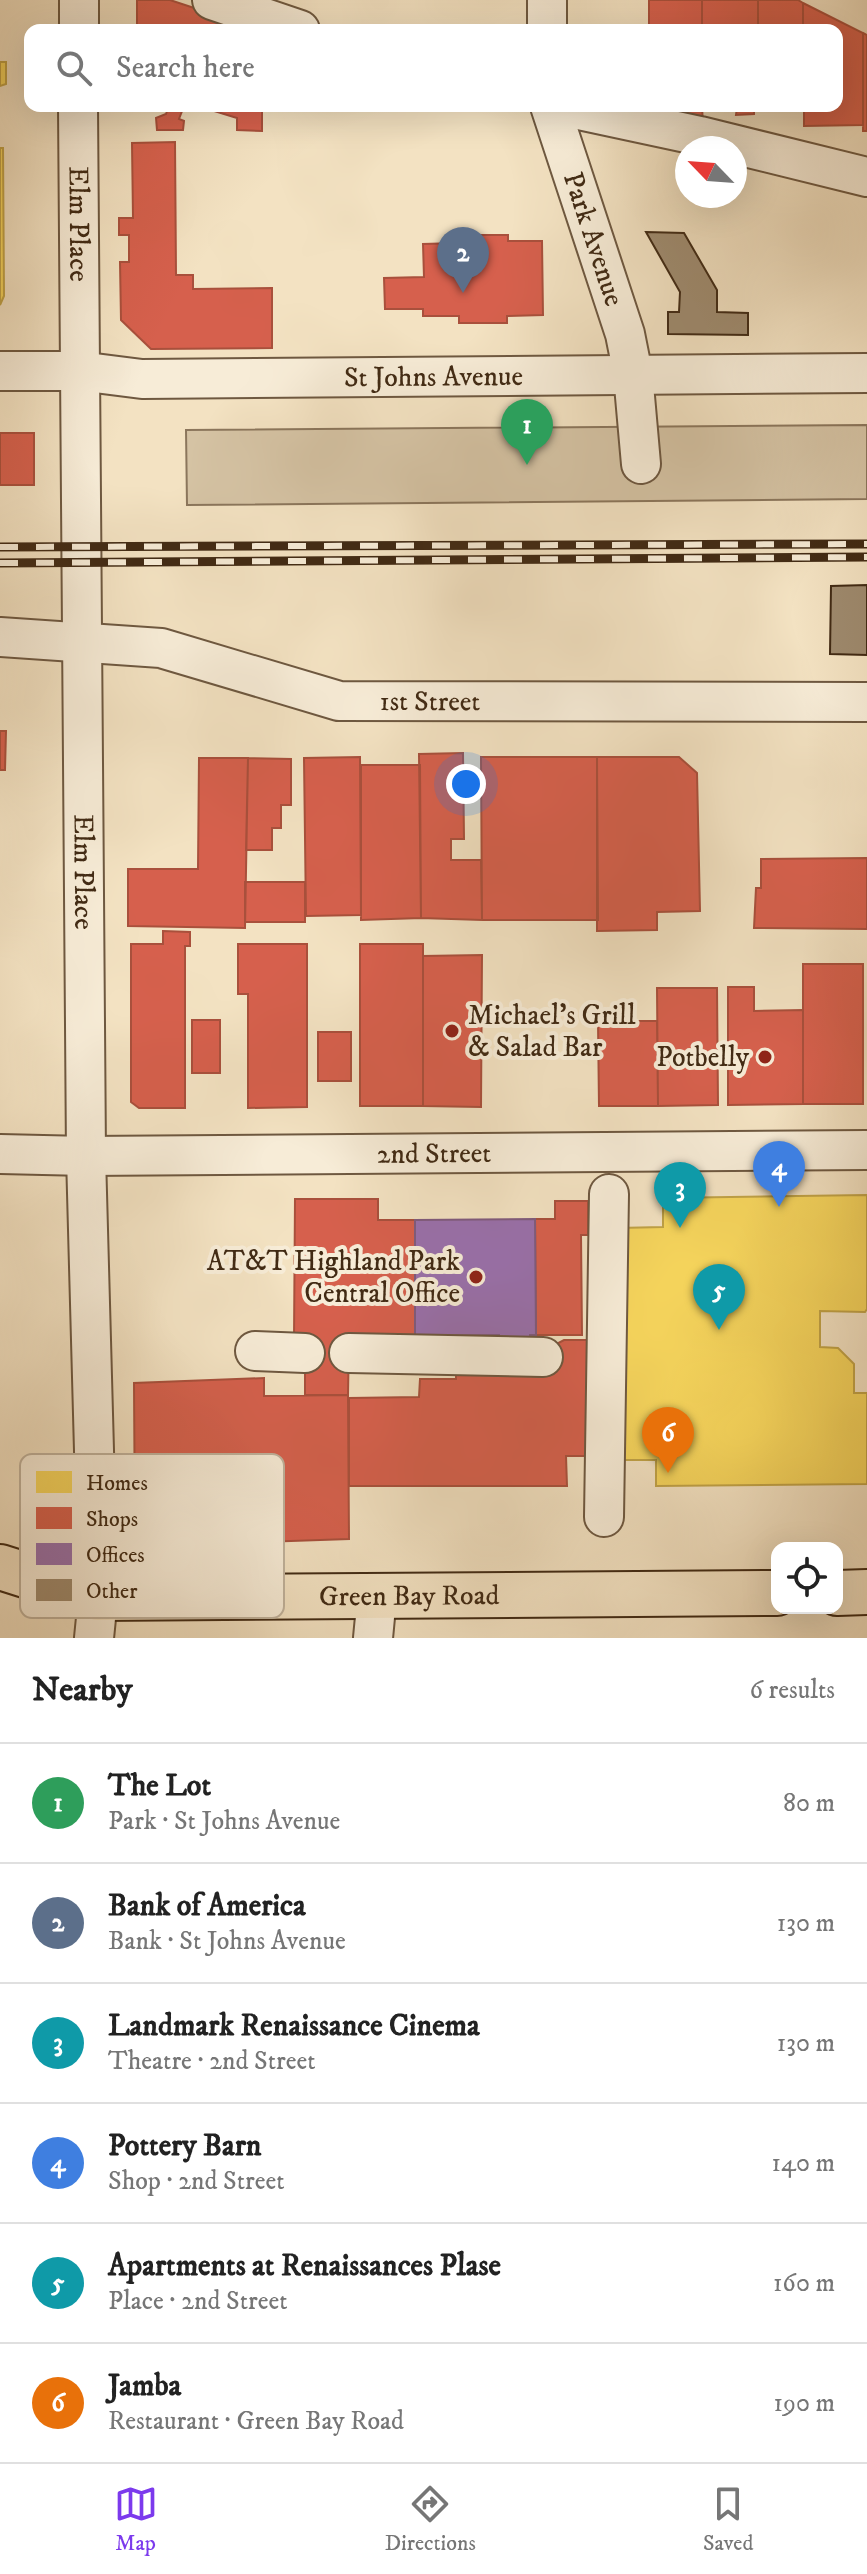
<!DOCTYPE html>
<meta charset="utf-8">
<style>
:root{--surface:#fff;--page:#f2f2f2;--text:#222;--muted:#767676;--line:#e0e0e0;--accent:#7c3aed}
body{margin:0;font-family:"IM FELL DW Pica",serif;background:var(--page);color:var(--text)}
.controls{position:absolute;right:24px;bottom:24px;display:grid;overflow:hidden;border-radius:16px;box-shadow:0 8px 32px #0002}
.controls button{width:72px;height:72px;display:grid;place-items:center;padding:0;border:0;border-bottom:2px solid var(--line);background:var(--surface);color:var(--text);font:40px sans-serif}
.compass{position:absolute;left:675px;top:136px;width:72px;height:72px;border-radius:50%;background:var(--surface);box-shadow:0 8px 32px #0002;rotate:295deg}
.you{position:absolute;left:466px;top:784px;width:28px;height:28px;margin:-20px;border:6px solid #fff;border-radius:50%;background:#1a73e8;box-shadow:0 0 0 12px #1a73e833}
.badge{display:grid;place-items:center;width:52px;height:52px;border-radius:50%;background:var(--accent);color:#fff;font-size:26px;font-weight:700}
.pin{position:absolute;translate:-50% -66px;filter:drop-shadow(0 2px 4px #0008)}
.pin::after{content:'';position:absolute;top:42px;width:28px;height:24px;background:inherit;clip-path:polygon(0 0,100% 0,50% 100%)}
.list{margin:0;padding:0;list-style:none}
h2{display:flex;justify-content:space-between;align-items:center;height:104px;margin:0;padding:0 32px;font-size:34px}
h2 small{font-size:26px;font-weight:400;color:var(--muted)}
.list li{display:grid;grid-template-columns:52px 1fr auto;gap:24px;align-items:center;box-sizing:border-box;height:120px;padding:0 32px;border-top:2px solid var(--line)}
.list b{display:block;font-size:30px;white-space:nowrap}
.list p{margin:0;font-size:26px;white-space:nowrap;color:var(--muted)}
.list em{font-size:26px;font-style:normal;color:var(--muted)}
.icon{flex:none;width:44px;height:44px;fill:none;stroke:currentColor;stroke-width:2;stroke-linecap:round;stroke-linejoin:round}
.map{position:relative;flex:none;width:867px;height:1638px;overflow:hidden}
.search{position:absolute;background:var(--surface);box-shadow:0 8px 32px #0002;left:24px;right:24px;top:24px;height:88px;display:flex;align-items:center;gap:20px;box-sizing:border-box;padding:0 28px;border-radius:16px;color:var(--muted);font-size:30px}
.sheet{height:824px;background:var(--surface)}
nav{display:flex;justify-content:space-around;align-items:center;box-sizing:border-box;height:112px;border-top:2px solid var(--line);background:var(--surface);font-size:22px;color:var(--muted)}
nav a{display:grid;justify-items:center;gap:4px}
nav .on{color:var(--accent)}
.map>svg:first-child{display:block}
.green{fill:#d5c3a4;stroke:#8b765c;stroke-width:2}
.homes{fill:#f6d55c;stroke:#c0a246;stroke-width:2}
.shops{fill:#d6604d;stroke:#a9503c;stroke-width:2}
.offices{fill:#9970ab;stroke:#7f5b7e;stroke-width:2}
.building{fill:#9e8a6e;stroke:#412a14;stroke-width:2}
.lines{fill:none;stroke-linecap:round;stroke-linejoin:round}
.minor-casing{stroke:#6e5840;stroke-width:42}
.major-casing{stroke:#412a14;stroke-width:48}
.minor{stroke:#f7ecd7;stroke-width:38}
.major{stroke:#f3e2c2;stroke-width:44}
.rail-casing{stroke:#412a14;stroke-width:9}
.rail{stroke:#f7ecd7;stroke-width:6;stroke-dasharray:18;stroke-linecap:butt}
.poi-dot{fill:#8f2418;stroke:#f7ecd7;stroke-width:3}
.labels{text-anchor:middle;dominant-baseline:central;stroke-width:8;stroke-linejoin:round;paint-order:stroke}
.street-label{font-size:28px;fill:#412a14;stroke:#f7ecd7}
.poi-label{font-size:28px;fill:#412a14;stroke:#f7ecd7;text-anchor:end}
.key{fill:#f7ecd7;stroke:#c0b29c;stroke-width:2}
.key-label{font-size:22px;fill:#412a14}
</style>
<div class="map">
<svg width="867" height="1638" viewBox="0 0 867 1638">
<rect width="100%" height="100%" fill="#f3e2c2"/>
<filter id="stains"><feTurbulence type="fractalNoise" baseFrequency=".0025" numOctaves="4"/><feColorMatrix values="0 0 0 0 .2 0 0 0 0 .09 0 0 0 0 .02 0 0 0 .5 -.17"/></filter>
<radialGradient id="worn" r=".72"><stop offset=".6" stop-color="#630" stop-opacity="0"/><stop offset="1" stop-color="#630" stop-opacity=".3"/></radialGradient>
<path class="green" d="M867 425V499L187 505 186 430Z"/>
<path class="homes" d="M0 62H6V84L0 86Z
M0 148H3L4 296 0 305Z
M867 1195V1309L865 1312 820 1311V1347L838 1348 854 1364V1393H867V1484L656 1486V1460H620L618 1228 663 1227V1198Z"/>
<path class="shops" d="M137 0H170L261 30H137Z
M649 0H702V30H649Z
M702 0H758V30H702Z
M758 0H798L803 3V30H758Z
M803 3 863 33V125L804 126V106H837V30H803Z
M863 33 867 35V131H863Z
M169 106H184L179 119 184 121 183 130H157L156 118 166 114Z
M198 106H262V131L237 130V118Z
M644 106H702L703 125Z
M702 106H754V114L736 115 737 108Z
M175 142 176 275H193V289L272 288V348L151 349 121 320 120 262H129V235H119V218H133L132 143Z
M459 235H508V241H542L543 315 507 316V323H459V316H423V309H385L384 278 424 277 423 244 459 243Z
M0 433H34V485H0Z
M0 731H6L5 770H0Z
M463 753 464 839H451V860H481L482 920 421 918 419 754Z
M360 757 361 915 306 916 304 758Z
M481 757H597L598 920H482Z
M597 757H679L697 773 700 911 657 912V930L597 931Z
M199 758H248L245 928 128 926V869H198Z
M248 758 291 759V805H281V828H272V850H246Z
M361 765H420L421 918 361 920Z
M867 858V929L754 928 756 888H761V859Z
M245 882H305V922H245Z
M163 931 190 932V946H185V1108H139L131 1102V944H163Z
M238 944H307V1107L248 1108V994H238Z
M360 944H423V1106H360Z
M482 955 481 1107 423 1106V956Z
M803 964H863V1104H803Z
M728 987H754V1011L803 1010V1104L728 1105Z
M657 988H717L718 1105 658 1106Z
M192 1020H220V1073H192Z
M598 1021H657L658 1106H599Z
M318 1032H351V1081H318Z
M295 1199H378V1220H415V1336H349L348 1395H305V1339H294Z
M555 1201H588V1235H581L582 1335H536L535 1219H555Z
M564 1340H589L590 1456H566L567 1486H349V1398L419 1397 420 1379H456V1370L551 1347Z
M264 1378V1396L348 1395 349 1539 205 1544 204 1540H135L134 1383Z"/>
<path class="offices" d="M535 1219 536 1335H530V1347H500L499 1335 415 1336V1220Z"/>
<path class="building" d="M646 232 684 233 717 290V312L748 313V335L668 334V312H679L680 292Z
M867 585V655L830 654 831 586Z"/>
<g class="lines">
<g class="minor-casing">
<g id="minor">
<path d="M212 0 300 30"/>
<path d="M79 30V0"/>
<path d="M547 30V0"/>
<path id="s1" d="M78 106 86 1156 98 1598 94 1638"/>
<path id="s2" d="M550 106 625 334 633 374 641 464"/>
<path d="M560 106 700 136 867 177"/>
<path id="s3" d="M0 371H79L142 379 867 373"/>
<path id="s4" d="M0 637 161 648 339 701 867 702"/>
<path id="s5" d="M0 1154 86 1156 867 1150"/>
<path d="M255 1351 305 1353"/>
<path d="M349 1353 543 1357"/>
<path d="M604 1517 609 1194"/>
<path d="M373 1638 377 1596"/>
</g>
</g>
<g class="major-casing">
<g id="major">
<path id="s6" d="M0 1567 98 1598 777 1593"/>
<path d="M837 1593 867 1592"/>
</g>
</g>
<use href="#minor" class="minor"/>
<use href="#major" class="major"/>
<g class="rail-casing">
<path id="rail" d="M0 547 867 544
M0 563 867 557"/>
</g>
<use href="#rail" class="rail"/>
</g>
<g class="poi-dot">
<circle cx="452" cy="1031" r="8"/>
<circle cx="765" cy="1057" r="8"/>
<circle cx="476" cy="1277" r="8"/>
</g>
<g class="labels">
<g class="street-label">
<text stroke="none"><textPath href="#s1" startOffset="118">Elm Place</textPath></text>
<text stroke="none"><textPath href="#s2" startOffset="140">Park Avenue</textPath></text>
<text stroke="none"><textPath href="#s3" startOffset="434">St Johns Avenue</textPath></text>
<text stroke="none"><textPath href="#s4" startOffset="438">1st Street</textPath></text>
<text stroke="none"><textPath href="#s1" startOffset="766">Elm Place</textPath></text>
<text stroke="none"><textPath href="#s5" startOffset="434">2nd Street</textPath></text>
<text stroke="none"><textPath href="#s6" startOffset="414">Green Bay Road</textPath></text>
</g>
<g class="poi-label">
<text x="468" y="1015" text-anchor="start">Michael’s Grill<tspan x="468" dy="32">&amp; Salad Bar</tspan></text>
<text x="749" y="1057">Potbelly</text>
<text x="460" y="1261">AT&amp;T Highland Park<tspan x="460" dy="32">Central Office</tspan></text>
</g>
</g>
<rect x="20" y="1454" width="264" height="164" rx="12" class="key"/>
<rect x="36" y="1471" width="36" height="22" fill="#f6d55c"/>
<rect x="36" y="1507" width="36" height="22" fill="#d6604d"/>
<rect x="36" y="1543" width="36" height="22" fill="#9970ab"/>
<rect x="36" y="1579" width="36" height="22" fill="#9e8a6e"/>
<g class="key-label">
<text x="86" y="1490">Homes</text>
<text x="86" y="1526">Shops</text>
<text x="86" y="1562">Offices</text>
<text x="86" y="1598">Other</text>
</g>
<rect width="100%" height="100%" filter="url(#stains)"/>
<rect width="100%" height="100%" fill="url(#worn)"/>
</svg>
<div class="controls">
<button><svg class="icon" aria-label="locate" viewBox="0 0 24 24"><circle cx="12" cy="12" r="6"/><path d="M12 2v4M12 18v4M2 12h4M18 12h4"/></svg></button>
</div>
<svg class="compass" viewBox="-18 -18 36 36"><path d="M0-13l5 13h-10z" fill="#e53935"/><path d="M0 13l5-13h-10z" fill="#767676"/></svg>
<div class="you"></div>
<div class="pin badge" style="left:527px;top:465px;background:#2e9e5b">1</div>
<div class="pin badge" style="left:463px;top:293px;background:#5c6f8a">2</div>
<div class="pin badge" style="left:680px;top:1228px;background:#0f9aa8">3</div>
<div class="pin badge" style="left:779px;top:1207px;background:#3f7fe0">4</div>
<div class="pin badge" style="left:719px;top:1330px;background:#0f9aa8">5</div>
<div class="pin badge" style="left:668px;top:1473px;background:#e8710a">6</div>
<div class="search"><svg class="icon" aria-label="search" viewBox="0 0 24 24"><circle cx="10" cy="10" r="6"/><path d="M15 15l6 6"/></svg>Search here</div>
</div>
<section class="sheet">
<h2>Nearby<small>6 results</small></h2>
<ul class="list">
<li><span class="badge" style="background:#2e9e5b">1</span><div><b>The Lot</b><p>Park · St Johns Avenue</p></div><em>80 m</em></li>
<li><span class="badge" style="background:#5c6f8a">2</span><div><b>Bank of America</b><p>Bank · St Johns Avenue</p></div><em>130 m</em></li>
<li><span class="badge" style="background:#0f9aa8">3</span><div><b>Landmark Renaissance Cinema</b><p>Theatre · 2nd Street</p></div><em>130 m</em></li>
<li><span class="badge" style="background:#3f7fe0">4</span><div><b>Pottery Barn</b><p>Shop · 2nd Street</p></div><em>140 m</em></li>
<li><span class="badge" style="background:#0f9aa8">5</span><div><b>Apartments at Renaissances Plase</b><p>Place · 2nd Street</p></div><em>160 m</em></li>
<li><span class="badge" style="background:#e8710a">6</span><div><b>Jamba</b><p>Restaurant · Green Bay Road</p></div><em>190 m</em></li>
</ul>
</section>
<nav>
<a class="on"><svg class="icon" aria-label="map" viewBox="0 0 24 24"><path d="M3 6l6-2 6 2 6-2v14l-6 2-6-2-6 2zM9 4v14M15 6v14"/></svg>Map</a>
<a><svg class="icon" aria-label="directions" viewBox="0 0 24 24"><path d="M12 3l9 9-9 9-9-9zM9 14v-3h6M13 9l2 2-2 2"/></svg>Directions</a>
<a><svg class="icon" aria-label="saved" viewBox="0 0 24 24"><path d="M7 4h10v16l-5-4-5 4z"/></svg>Saved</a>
</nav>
